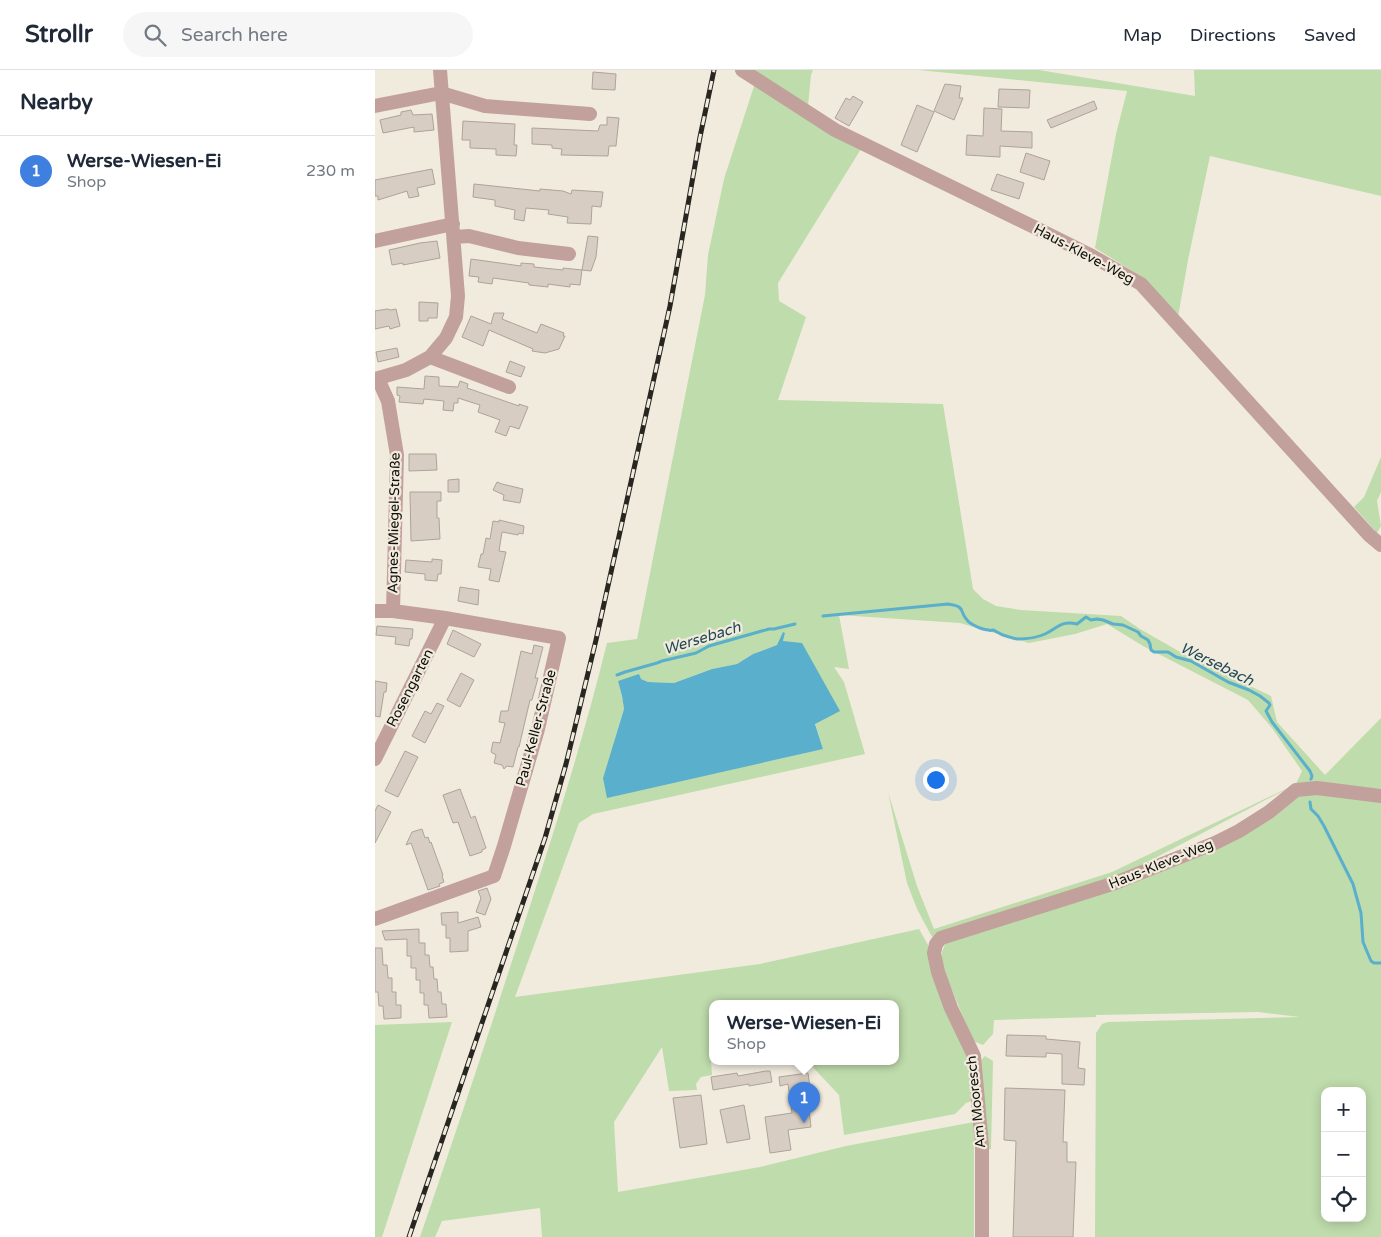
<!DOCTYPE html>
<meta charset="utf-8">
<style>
:root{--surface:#fff;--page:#f6f6f7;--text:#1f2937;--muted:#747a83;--line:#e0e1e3;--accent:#981a72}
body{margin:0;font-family:"Varela Round",sans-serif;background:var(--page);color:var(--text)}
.controls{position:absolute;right:15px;bottom:15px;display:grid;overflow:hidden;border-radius:10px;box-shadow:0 2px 12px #0003}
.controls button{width:45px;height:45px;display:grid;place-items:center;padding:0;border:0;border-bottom:1px solid var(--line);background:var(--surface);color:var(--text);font:25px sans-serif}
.you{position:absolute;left:560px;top:709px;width:18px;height:18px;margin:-12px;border:4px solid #fff;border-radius:50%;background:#1a73e8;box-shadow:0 0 0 8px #1a73e833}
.badge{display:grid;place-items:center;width:32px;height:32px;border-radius:50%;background:var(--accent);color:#fff;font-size:16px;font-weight:700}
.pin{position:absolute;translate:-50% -41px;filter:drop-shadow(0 1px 2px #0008)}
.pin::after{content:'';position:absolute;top:26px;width:18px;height:15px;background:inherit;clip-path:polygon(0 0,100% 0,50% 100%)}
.popup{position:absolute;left:334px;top:930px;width:190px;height:65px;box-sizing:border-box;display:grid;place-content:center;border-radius:10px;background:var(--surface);filter:drop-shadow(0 1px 4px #0005);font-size:16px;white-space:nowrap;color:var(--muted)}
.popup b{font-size:19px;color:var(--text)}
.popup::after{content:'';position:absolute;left:50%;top:100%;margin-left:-10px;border:10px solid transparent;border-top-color:var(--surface)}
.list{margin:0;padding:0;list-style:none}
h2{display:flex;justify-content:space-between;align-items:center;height:65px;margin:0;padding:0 20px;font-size:21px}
h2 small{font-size:16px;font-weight:400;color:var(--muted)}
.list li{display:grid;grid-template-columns:32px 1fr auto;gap:15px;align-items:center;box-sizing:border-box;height:70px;padding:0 20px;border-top:1px solid var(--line)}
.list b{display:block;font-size:19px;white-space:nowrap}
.list p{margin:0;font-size:16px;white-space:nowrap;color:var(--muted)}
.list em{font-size:16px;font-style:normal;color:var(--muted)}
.icon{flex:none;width:28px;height:28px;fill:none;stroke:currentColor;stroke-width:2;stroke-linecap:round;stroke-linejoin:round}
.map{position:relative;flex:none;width:1006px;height:1167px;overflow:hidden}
header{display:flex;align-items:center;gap:30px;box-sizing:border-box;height:70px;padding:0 25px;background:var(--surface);border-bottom:1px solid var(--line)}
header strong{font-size:24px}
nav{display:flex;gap:28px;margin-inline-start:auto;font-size:18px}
.search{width:350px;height:45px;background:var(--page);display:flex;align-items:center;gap:12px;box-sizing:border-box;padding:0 18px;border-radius:28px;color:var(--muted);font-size:19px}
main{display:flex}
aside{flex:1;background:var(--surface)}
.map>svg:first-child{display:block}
.green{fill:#bfdcac;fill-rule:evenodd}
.water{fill:#59afcc}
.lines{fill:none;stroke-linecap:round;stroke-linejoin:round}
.stream{stroke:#59afcc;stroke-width:3}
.building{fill:#d7cdc2;stroke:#ada398}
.minor{stroke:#c2a09b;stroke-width:14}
.rail-casing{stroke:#282621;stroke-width:5}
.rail{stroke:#f1ebdd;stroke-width:3;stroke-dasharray:9;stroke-linecap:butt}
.labels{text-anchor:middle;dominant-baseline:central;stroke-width:4.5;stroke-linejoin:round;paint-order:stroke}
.street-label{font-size:14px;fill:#110f0b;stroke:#f1ebdd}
.water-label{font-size:15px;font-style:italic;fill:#224956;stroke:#f1ebdd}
</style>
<header>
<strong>Strollr</strong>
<div class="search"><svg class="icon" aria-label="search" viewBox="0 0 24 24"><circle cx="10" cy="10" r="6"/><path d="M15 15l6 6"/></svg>Search here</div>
<nav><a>Map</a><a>Directions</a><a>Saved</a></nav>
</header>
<main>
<aside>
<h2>Nearby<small></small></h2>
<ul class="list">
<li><span class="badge" style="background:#3f7fe0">1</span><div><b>Werse-Wiesen-Ei</b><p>Shop</p></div><em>230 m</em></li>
</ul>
</aside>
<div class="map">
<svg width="1006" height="1167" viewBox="0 0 1006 1167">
<rect width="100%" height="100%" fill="#f1ebdd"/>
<path class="green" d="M378 0H438L436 5 433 36Z
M544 0H664L820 26 819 0H1006V126L835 86 813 190 803 247 769 208 720 178 741 64 752 21Z
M380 13 486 79 403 213 404 231 431 247 403 330 568 334 598 519 608 529 621 536 646 540 746 546 765 559 814 587 896 626 902 652 950 705 1006 648V722L921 714 740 809 564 863 557 867 542 839 532 813 513 722 542 816 559 859 737 802 921 714 927 701 897 658 873 630 768 576 732 554 700 564 654 573 585 553 464 545 474 599 459 597 469 612 490 684 218 744 204 753 140 927 385 894 544 859 553 875 560 902 594 984 600 1030 591 1033 580 1044 469 1065 464 1025 433 992H520V934H338V963L334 964 337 1005 326 1007 321 1014 322 1020 294 1021 287 977 239 1052 243 1122 385 1097 471 1076 599 1052V1167H167L165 1138 67 1151 60 1167H45C77 1074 108 981 138 888 172 784 206 679 232 573L262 569 330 225 333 185 349 109ZM410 563 408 571 440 653 448 679 228 708 249 639 247 626 243 611 266 609 273 612 299 613 337 599 362 594 378 584 402 575Z
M1006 387V422L1002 431 1006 456 1002 463 979 437 989 427Z
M936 724 1006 729V1167H720L721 963 727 954 733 952 925 947 883 942 721 945V947L619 950 618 964 608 975 598 971 567 896V882L571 872 754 815 921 726ZM950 1021H987V1148H950Z
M77 952 7 1167H0V955Z
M610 986 618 991 616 1079H610L604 992Z"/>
<path class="water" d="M408 562 410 563 408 571 427 573 465 641 440 654 448 679 232 728 228 708 249 639 247 626 243 611 264 604 266 609 273 612 299 613 337 599 362 594 378 584 402 575Z"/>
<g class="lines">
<path class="stream" d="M448 546 573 534C592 537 583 540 592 550 596 555 608 560 614 560 615 561 616 560 618 560 621 561 625 564 628 565 631 566 640 569 643 569 652 569 661 568 670 564 683 558 686 550 702 554L711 547 716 550 722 549 728 550 738 554 748 555 763 562 766 566 773 570 775 574 776 580 779 582H793L801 587 816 591 853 612 874 620 885 626 894 633 895 635 891 641 897 652 935 701 937 706 936 709
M242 605 250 602 282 593 287 591 321 583 334 576 394 559H399L420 554
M935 732 936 739 943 746 949 756 978 814 986 843 988 872 996 891 999 893H1006"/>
</g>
<path class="building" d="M218 2 241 4 240 20 217 19Z
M570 14 586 16 584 28H588L579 50 559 41Z
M624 19 655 20 654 38 623 37Z
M478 26 488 32 474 56 460 48 471 28 475 30Z
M719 31 722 39 676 58 672 50Z
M542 35 559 42 542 82 526 75Z
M609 38 627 39 626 61 657 62V78L625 76V87L591 85 592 65 608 66Z
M36 40 38 45 57 44 59 60 39 62V57L8 63 5 50 26 45V42Z
M232 47 244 48 241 76H234L233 86 186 85 187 79 177 78V75L157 74V58L223 61 225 55H232Z
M88 51 140 54 139 75H142L141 86 121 85V79L95 78V70H87Z
M651 83 675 91 669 110 645 102Z
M57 99 60 114 42 118 44 126 34 128 32 121 3 130V126H0V110Z
M622 104 649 113 644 129 616 120Z
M99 114 165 121V119L188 121 196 124 197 120 228 122 226 137 217 136 216 154 192 153 193 147 173 144 174 140 151 138 149 151 139 149 140 140 120 136V130L98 127Z
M213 166 223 167 221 187 216 201 207 200Z
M62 171 65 188 28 195V193L17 195 14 180 45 173Z
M96 189 146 196V193L159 194V197L188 200V198L207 200 205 215 195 214V217L173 214V217L154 215V213L118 208 117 214 103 212 104 207 94 206Z
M44 232 63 233 62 248H53V251H44Z
M12 239 16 240 21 239 25 256 15 259 14 256 0 259V241Z
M119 243H129L127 249 162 263 166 254 189 263 188 266H190L184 279 170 283 157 281 158 279 114 260 108 276 87 267 96 246 116 254Z
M22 278 24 287 3 292 1 282Z
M135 291 150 297 146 307 131 302Z
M50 306 64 307V316L83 317 85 311 93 314 92 318 144 336V334L153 337 144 359 135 356 131 366 120 362 125 350 103 342 105 335 83 328V333H79L78 341 68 340 69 331 49 329 48 334 24 332 25 326 22 325V317L49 319Z
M34 384H61L62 400 34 401Z
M84 409V422H73V410Z
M122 412 127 414 148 419 145 433 128 430 129 425 118 420Z
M35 422H66V431H62V448H64L65 469 36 471Z
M124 450 149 456 148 464 144 463 143 465 127 462 124 481 131 482 124 512 114 510 116 499 103 497 106 484H108L111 468 115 469 118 451 124 452Z
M57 489 67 490 66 504H63L62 511 50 510V504L30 502 31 490 57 492Z
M85 517 104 520 103 535 83 531Z
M2 556 38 559 37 569H35L34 576 20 574 21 567 1 565Z
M78 560 106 574 99 587 72 574Z
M159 575 168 577 160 608H163L157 630H155L144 677H143L138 697 132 696 129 699 127 695 119 693 121 685 116 682 118 672 125 673 130 653 124 652 126 641H133L146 581 157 584Z
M86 603 99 610 85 637 72 630Z
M0 611 12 613 11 622H9L5 647 0 646Z
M62 633 69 636 50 673 37 666 50 641 56 644Z
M30 681 43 687 23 727 10 721Z
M85 719 96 748 100 746 111 778 107 780V782L95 786 83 752 78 753 68 725Z
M3 735 16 742 0 773V741Z
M47 759 50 768 53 767 55 773 56 772 68 805 67 806 69 812 64 814 65 816 53 820 36 773 31 775 37 762Z
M112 818 116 829 110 845 101 842 106 828 103 821Z
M83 842V853L103 847 106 857 93 861V881L75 882V868H71V855H67L66 843Z
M44 859V873H50V885H54L55 897H58L59 909H62L63 922H66L67 934H71L72 947 54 948 53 935H49V923H45V910H41V898H36V886H32V869L10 870 7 861Z
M0 878H7L8 895H12L13 908H17V922H21V935H26V948L9 949 8 936H4L3 922H0Z
M632 965 671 966V969L705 972 703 998 710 999 709 1015 687 1014V984L671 983V987L631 986Z
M391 1001H395L397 1012 374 1016V1014L338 1020 336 1007 362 1003 363 1006Z
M433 1003 438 1039 434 1040 436 1057 413 1060 416 1080 395 1083 390 1047 417 1043 413 1014 405 1016 404 1007Z
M630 1018 690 1020 688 1072H692V1092H701L698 1167H638L641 1071 629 1070Z
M326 1025 332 1074 305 1078 298 1028Z
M369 1035 375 1069 352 1073 345 1040Z"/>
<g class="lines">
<path class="minor" d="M367 0 460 60 657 156 717 186 766 214 994 465 1006 475
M0 36 66 23 110 36 215 44
M79 167 94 166 143 178 194 184
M0 171 78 154
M55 287 134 317
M0 309 31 300 55 287 71 268 81 247 83 226 65 0
M3 309 13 331 22 385 18 541
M0 541H18L70 548 184 568 163 659 129 776 119 806 0 849
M0 689 70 548
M607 1167V1076L599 986 576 938 563 902 559 883 561 874 566 868 740 813 840 773 864 761 894 742 921 720 942 718 1006 726"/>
<g class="rail-casing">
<path id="rail" d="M34 1167 170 768 191 694 221 570 295 236 325 67 339 0"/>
</g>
<use href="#rail" class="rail"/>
</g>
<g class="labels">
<g class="street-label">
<text transform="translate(709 184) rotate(28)">Haus-Kleve-Weg</text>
<text transform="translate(19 453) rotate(-89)">Agnes-Miegel-Straße</text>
<text transform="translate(35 618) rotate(-63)">Rosengarten</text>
<text transform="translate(161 658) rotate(-75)">Paul-Keller-Straße</text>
<text transform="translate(786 794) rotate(-22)">Haus-Kleve-Weg</text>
<text transform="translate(601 1032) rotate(-96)">Am Mooresch</text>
</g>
<g class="water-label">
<text transform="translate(327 568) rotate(-17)">Wersebach</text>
<text transform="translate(842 594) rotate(26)">Wersebach</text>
</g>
</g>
</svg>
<div class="controls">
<button>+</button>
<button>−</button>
<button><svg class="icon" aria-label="locate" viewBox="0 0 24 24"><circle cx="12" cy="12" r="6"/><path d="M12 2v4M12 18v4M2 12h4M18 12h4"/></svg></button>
</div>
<div class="you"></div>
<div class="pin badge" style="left:429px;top:1053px;background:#3f7fe0">1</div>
<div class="popup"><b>Werse-Wiesen-Ei</b>Shop</div>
</div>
</main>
